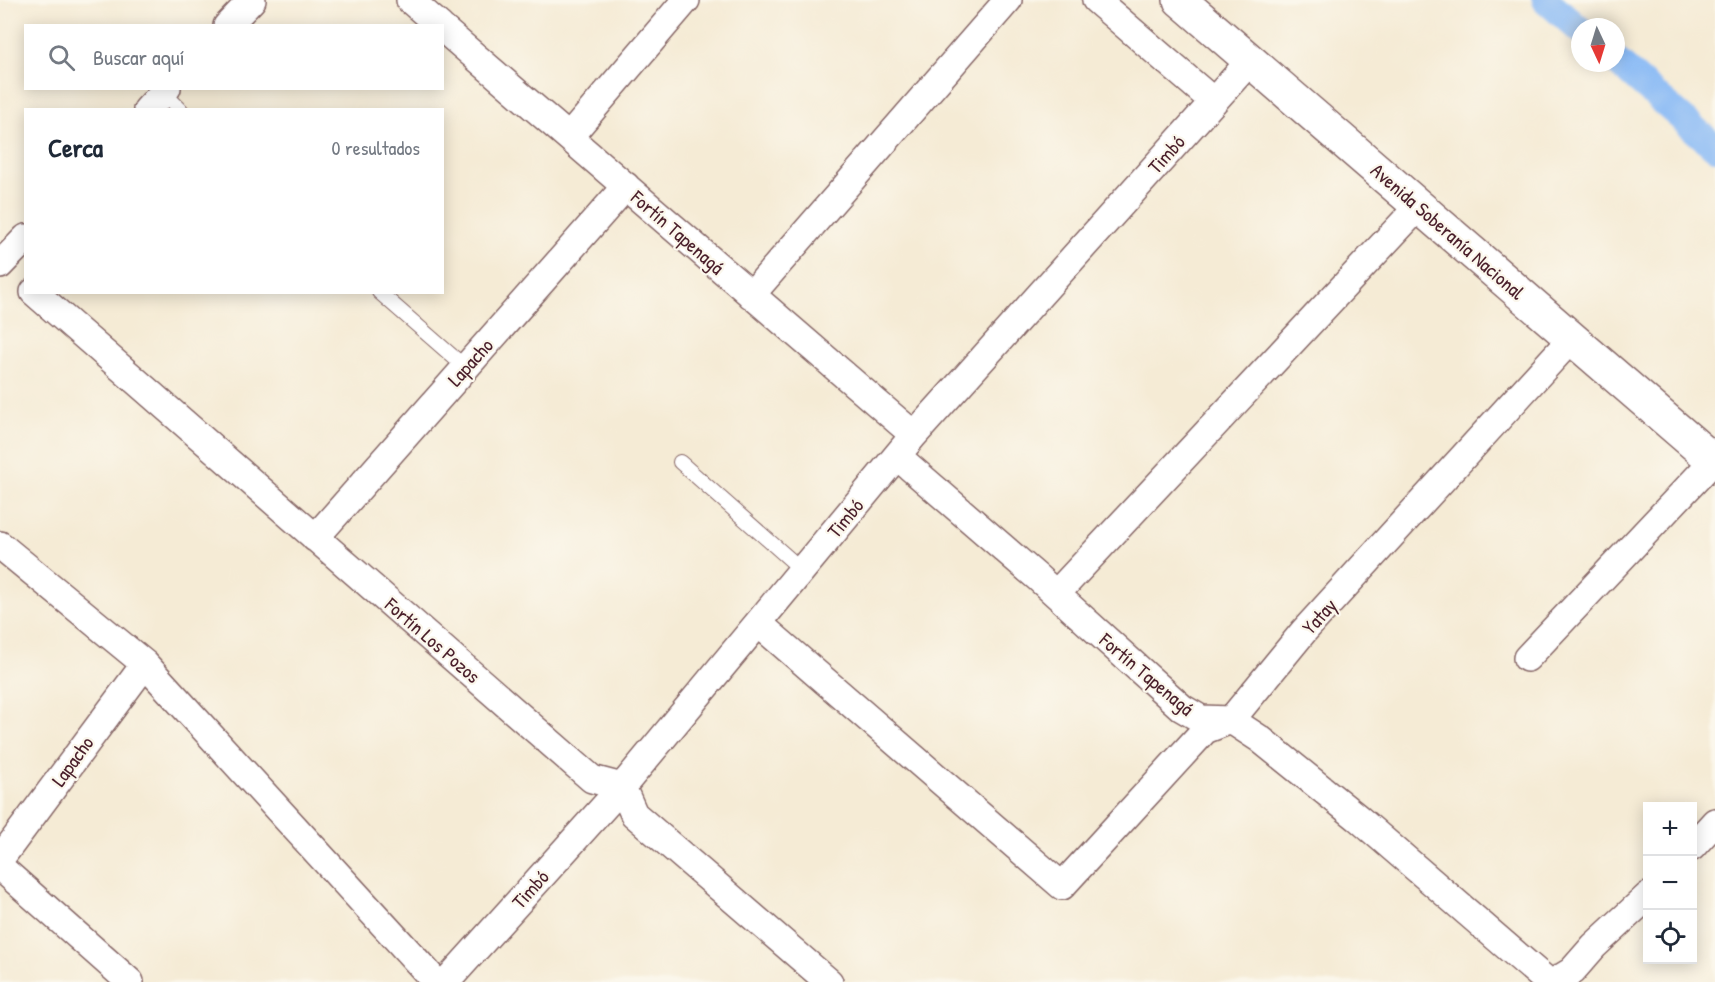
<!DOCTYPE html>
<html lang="es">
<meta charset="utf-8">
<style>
:root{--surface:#fff;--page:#f2f2f3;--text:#1f2937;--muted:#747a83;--line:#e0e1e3}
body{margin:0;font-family:"Patrick Hand",sans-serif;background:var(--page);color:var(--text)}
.controls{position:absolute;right:18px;bottom:18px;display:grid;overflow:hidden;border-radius:0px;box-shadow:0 3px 15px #0003}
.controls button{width:54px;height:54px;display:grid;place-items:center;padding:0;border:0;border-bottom:2px solid var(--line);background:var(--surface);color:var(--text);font:30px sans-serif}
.compass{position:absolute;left:1571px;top:18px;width:54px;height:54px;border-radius:50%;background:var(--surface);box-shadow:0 3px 15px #0003;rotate:176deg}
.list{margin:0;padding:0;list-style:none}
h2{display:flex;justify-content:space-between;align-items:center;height:78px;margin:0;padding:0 24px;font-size:26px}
h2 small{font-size:20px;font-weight:400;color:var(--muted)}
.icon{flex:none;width:33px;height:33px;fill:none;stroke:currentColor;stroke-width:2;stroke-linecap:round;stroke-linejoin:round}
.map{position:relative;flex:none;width:1715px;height:982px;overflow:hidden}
.search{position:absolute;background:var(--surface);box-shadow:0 3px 15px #0003;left:24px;top:24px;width:420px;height:66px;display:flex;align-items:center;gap:15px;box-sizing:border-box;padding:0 21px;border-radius:0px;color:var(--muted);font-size:22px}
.panel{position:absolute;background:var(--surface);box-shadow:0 3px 15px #0003;left:24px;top:108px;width:420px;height:186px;border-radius:0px}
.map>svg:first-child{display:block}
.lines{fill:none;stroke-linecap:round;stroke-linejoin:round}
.canal{stroke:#89baf5;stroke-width:28}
.lane-casing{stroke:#866666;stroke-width:16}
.street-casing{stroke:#866666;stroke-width:30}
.secondary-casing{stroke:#866666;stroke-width:36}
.lane{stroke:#fff;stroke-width:14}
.street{stroke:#fff;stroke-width:27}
.secondary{stroke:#fff;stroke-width:33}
.labels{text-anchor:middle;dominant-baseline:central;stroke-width:4.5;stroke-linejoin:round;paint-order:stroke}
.street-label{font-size:20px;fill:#4a1f2b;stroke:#fbf7ec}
</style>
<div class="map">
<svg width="1715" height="982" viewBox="0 0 1715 982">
<rect width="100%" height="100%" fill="#fbf7ec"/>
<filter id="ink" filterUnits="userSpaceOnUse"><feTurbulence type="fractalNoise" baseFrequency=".0167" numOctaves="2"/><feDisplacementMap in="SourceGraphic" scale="12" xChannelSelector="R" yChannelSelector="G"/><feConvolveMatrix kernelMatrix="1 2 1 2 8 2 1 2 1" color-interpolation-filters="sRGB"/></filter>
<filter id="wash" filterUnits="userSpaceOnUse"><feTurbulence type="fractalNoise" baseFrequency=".008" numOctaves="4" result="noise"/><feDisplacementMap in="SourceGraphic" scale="24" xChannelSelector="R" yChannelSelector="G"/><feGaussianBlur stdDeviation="1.35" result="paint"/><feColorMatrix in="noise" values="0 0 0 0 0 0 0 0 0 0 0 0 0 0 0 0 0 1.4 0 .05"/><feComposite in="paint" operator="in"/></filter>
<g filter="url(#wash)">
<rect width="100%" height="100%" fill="#f5ebd5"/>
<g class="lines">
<path class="canal" d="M1546 0 1580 30
M1616 61 1715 147"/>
</g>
</g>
<g filter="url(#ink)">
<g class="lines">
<g class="lane-casing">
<path id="lane" d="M163 92 181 110
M379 292 466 368
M680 462 802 570"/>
</g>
<g class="street-casing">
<path id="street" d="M410 0 440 26
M1096 0 1213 101
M227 26 252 0
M442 28 914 435
M147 110 167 88
M569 137 686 0
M0 265 26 238
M34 292 592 779 622 787 634 814 829 982
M751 295 1008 0
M897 456 1037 577 1182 708 1201 719 1231 720 1260 739 1358 818 1548 982
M315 538 626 186
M0 545 145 664 436 982
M1056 594 1419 206
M758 623 1062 886 1205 730 1231 720 1304 631 1572 338
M1527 658 1714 460
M1692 847 1715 822
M0 859 145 664
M0 867 130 982
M446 982 622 787 914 435 1250 61
M1554 982 1572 971 1594 946 1648 896"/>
</g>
<g class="secondary-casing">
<path id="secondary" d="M1180 0 1715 462"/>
</g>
<use href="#lane" class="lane"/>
<use href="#street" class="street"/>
<use href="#secondary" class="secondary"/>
</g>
</g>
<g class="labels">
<g class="street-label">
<text transform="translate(1166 154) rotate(-48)">Timbó</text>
<text transform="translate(1448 231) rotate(41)">Avenida Soberanía Nacional</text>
<text transform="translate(678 232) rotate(41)">Fortín Tapenagá</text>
<text transform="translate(470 362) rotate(-48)">Lapacho</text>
<text transform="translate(845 518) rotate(-50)">Timbó</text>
<text transform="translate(1319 616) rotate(-48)">Yatay</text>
<text transform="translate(433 640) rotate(41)">Fortín Los Pozos</text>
<text transform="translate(1147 674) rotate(40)">Fortín Tapenagá</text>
<text transform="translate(72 761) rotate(-54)">Lapacho</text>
<text transform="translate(530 889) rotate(-48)">Timbó</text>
</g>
</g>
</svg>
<div class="controls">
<button>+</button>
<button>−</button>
<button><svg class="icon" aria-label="locate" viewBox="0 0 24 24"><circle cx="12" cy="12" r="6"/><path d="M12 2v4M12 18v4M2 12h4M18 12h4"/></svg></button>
</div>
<svg class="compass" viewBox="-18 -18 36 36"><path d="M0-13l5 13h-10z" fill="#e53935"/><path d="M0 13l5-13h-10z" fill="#747a83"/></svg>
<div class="search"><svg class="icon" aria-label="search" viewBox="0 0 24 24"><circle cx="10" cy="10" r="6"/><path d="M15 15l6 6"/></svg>Buscar aquí</div>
<section class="panel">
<h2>Cerca<small>0 resultados</small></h2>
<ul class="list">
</ul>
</section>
</div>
